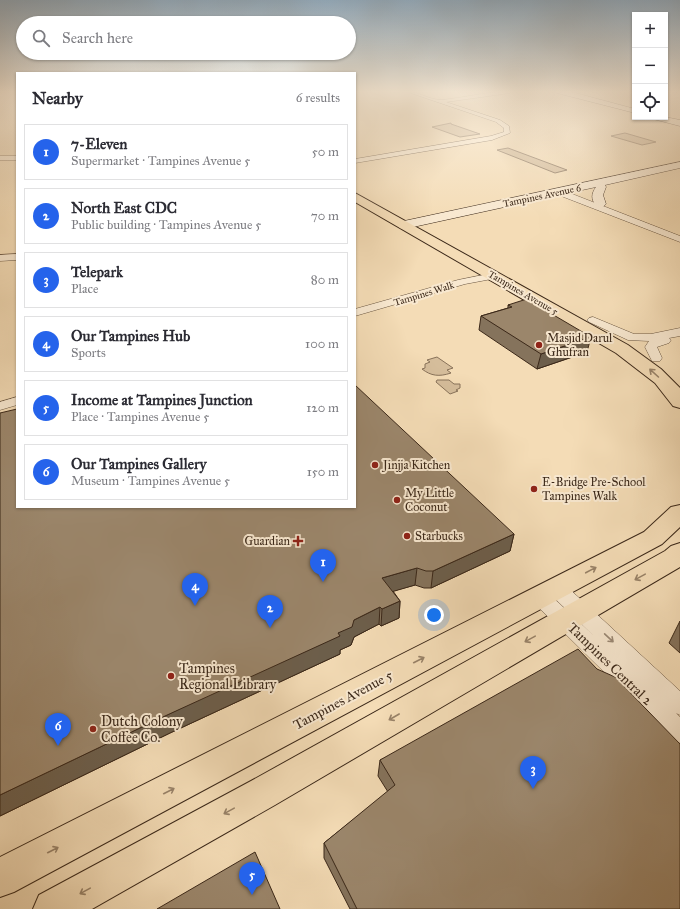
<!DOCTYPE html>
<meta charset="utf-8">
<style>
:root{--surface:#fff;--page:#f7f7f7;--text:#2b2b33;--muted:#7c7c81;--line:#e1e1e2;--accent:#2563eb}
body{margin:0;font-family:"IM FELL Great Primer",serif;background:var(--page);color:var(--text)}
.controls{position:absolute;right:12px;top:12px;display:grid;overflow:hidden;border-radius:0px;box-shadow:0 1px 3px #0004}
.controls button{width:36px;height:36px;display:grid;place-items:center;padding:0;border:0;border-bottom:1px solid var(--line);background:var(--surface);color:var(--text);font:20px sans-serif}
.you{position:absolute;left:434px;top:615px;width:14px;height:14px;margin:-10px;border:3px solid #fff;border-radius:50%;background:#1a73e8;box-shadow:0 0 0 6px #1a73e833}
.badge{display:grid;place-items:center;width:26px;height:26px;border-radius:50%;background:var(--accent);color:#fff;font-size:13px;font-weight:700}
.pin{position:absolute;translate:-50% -33px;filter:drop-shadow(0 1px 2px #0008)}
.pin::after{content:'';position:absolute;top:21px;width:14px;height:12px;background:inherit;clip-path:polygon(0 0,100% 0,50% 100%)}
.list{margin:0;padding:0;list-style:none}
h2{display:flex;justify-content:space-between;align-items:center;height:52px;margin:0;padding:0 16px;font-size:17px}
h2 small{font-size:13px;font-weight:400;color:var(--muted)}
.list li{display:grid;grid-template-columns:26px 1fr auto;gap:12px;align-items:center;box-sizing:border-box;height:56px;margin:0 8px 8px;padding:0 8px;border:1px solid var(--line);border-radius:0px}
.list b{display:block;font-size:15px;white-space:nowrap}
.list p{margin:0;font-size:13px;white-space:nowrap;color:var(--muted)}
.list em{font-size:13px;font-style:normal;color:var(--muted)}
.icon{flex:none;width:22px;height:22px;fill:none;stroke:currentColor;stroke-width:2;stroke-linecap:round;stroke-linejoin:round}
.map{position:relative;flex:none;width:680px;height:909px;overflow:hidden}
.search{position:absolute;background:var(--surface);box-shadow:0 1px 3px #0004;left:16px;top:16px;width:340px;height:44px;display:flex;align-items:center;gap:10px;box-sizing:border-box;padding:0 14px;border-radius:22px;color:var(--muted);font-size:15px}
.panel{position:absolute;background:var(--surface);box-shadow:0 1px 3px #0004;left:16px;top:72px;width:340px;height:436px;border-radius:0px}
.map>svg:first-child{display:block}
.green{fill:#d5bd9b;stroke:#88725a}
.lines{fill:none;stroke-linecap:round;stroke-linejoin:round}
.street-casing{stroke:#695540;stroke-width:1}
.secondary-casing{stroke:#3b2819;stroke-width:1}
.primary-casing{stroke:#3b2819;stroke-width:2}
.street{fill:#f8e8d0;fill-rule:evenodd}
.secondary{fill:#f8e8d0;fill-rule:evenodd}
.primary{fill:#f4dcb6;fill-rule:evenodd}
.wall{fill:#85735c;stroke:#3b2819}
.shaded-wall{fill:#6c5e4b;stroke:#3b2819}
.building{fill:#9b866b;stroke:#3b2819}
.oneway{stroke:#988268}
.oneway2{stroke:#9a8874}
.poi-dot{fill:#8f2418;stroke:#f8e8d0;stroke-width:1.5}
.labels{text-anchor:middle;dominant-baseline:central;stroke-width:4;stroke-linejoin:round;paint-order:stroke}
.far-street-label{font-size:10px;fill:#3b2819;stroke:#f8e8d0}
.poi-label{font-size:12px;fill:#3b2819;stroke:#f8e8d0;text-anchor:start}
.near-street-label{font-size:14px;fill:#3b2819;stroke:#f8e8d0}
.near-poi-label{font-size:14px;fill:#3b2819;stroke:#f8e8d0;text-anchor:start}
</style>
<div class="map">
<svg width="680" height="909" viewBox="0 0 680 909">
<rect width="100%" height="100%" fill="#f4dcb6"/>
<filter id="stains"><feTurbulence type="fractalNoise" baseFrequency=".005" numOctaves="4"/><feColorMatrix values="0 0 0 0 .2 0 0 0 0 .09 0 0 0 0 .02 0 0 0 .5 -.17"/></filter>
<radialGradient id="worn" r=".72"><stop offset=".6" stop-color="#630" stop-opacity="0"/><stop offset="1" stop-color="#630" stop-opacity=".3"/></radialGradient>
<path class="green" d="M451 123V124L480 134 460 137 432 127Z
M625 133 656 142 642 145 611 136Z
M508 148 567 170 555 173 497 150Z
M437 357 453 368 447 370 451 373C439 377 431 376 422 369L425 368V364L430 362 427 360Z
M437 380H449L454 384H460V388L456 390 458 391 450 394 436 382Z"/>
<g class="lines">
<g class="street-casing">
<path id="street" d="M405 91C418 91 429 100 441 100 465 98 488 91 513 91L510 93 446 102 500 120 509 126 510 133 492 140 355 163V159L491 136 504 132V128L496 122Z
M0 156H17V160H0Z
M556 190H562L680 236V242L556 194Z
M17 254V260L0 261V255Z
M493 273 497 274 498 276 497 278 465 284 355 316V309L458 280Z
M593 317 634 334H651L680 328V336L669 338 671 340 669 343 657 347 662 358 660 361H652L645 347 649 341 628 340 589 322 587 320 589 318Z
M17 397V405L0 410V402Z
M556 581 563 583 680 691V715L676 713 680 717V743L672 739 533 602 531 597 533 592 540 590 547 592 594 636 549 593 547 588 549 583Z"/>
</g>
<g class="secondary-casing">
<path id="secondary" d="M556 91H568L635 109V113L557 93Z
M652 117H665L680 120V126L653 119Z
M680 162V168L605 185 606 187 603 195 606 204 604 206H596C591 199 591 194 596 187L404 229 400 228 398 225 400 222 404 221Z"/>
</g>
<g class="primary-casing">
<path id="primary" d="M355 193 628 345 661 369 680 388V408L673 406 655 383 616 353 355 202Z
M680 505V527L662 544 14 892 0 897V857L644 532 671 507Z
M680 543V567L275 805 92 909H33L39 895 251 781 665 551 671 546Z"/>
</g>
<use href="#street" class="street"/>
<use href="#secondary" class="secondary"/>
<use href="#primary" class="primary"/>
</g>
<path class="wall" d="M508 305 540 307 587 352 537 369 479 330 481 316 508 308Z
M0 413 17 507 514 534 510 551 431 588H424L415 585 393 591 400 601 399 618 381 626 379 624 354 637 351 645 340 650V654L170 733 0 816Z
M680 621V653L669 643Z
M597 669 680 909H350L324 858V843L388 792 378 776 380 760Z"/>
<path class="shaded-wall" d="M591 337 587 352 537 369 541 354Z
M514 534 510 551 431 588 433 571Z
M417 568 415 585 381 595 382 578Z
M400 601 399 618 381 626 382 609Z
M380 607 379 624 354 637 351 645 340 650V654L170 733 0 816V795L338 633 354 620Z"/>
<path class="building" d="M533 297 540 307 591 337 541 354 481 316 512 307 508 305Z
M355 385 514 534 433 571H426L417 568 382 578 400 601 382 609 380 607 354 620 352 627 338 633 340 636 165 716 0 795V413L17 409V507H355Z
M578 649 597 669 615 677 680 744V909H357L324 843 395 785 380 760Z
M255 852 280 909H157Z"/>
<defs><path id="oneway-shaft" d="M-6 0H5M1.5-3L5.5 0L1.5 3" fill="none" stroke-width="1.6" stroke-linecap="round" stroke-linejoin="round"/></defs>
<g class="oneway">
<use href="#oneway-shaft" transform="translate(654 373) rotate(-138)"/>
<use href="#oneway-shaft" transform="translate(591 570) rotate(-28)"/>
<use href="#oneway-shaft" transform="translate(640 577) rotate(151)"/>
<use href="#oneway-shaft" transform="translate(530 639) rotate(151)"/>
<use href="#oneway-shaft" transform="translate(419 660) rotate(-27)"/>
<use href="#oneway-shaft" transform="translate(394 717) rotate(150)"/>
<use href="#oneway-shaft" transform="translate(169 791) rotate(-27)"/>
<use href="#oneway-shaft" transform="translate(229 811) rotate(151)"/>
<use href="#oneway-shaft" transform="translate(53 850) rotate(-27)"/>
<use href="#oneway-shaft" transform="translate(85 891) rotate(151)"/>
</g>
<use class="oneway2" href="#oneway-shaft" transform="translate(609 638) rotate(43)"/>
<linearGradient id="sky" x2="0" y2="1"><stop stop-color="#93acbf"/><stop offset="0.42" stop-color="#faefde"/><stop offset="1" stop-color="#faefde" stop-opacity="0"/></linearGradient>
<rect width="680" height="218" fill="url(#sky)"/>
<g class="poi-dot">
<circle cx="539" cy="345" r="4"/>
<circle cx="375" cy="465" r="4"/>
<circle cx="534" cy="489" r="4"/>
<circle cx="397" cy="500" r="4"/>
<circle cx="407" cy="536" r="4"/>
<path d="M296 535h4v4h4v4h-4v4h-4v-4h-4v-4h4z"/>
<circle cx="171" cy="676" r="4"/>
<circle cx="93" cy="729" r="4"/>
</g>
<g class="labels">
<g class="far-street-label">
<text transform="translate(542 196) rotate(-12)">Tampines Avenue 6</text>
<text transform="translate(523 293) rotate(30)">Tampines Avenue 5</text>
<text transform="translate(424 294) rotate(-17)">Tampines Walk</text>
</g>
<g class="poi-label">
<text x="547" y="338">Masjid Darul<tspan x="547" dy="14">Ghufran</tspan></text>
<text x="383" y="465">Jinjja Kitchen</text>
<text x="542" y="482">E-Bridge Pre-School<tspan x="542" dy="14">Tampines Walk</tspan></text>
<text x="405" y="493">My Little<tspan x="405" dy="14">Coconut</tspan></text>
<text x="415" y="536">Starbucks</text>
<text x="290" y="541" text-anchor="end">Guardian</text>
</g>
<g class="near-street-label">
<text transform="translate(610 664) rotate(44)">Tampines Central 2</text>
<text transform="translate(343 700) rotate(-28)">Tampines Avenue 5</text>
</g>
<g class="near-poi-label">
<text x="179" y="668">Tampines<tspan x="179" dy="16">Regional Library</tspan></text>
<text x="101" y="721">Dutch Colony<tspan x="101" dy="16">Coffee Co.</tspan></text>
</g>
</g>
<rect width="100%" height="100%" filter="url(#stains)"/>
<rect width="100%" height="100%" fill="url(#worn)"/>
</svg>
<div class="controls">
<button>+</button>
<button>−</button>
<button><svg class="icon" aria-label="locate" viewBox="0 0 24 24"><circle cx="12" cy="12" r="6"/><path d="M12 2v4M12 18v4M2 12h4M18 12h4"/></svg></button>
</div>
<div class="you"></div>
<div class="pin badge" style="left:323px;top:582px">1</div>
<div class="pin badge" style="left:270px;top:628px">2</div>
<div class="pin badge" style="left:533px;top:789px">3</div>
<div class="pin badge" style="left:195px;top:606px">4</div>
<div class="pin badge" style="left:252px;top:895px">5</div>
<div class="pin badge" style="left:58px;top:746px">6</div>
<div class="search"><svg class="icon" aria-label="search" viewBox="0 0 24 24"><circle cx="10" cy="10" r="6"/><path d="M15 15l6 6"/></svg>Search here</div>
<section class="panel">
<h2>Nearby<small>6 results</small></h2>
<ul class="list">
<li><span class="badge">1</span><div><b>7-Eleven</b><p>Supermarket · Tampines Avenue 5</p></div><em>50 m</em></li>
<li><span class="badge">2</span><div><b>North East CDC</b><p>Public building · Tampines Avenue 5</p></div><em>70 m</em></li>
<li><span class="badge">3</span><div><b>Telepark</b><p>Place</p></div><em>80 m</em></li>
<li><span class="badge">4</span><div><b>Our Tampines Hub</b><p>Sports</p></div><em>100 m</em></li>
<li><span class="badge">5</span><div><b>Income at Tampines Junction</b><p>Place · Tampines Avenue 5</p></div><em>120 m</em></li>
<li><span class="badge">6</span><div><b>Our Tampines Gallery</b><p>Museum · Tampines Avenue 5</p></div><em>150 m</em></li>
</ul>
</section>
</div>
